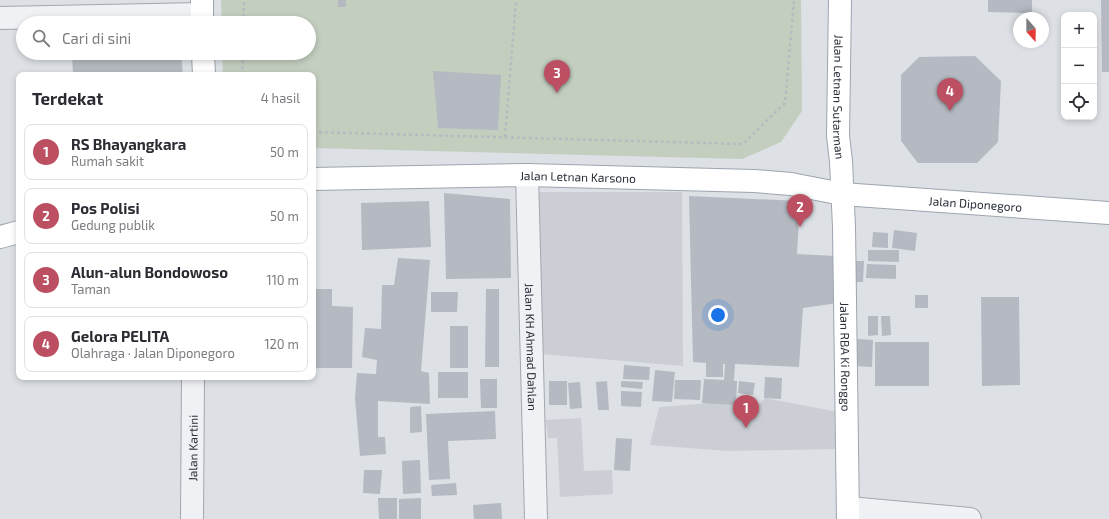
<!DOCTYPE html>
<html lang="id">
<meta charset="utf-8">
<style>
:root{--surface:#fff;--page:#f2f2f3;--text:#2b2b33;--muted:#7c7c81;--line:#e1e1e2;--accent:#bc4f61}
body{margin:0;font-family:"Exo 2",sans-serif;background:var(--page);color:var(--text)}
.controls{position:absolute;right:12px;top:12px;display:grid;overflow:hidden;border-radius:8px;box-shadow:0 2px 6px #0003}
.controls button{width:36px;height:36px;display:grid;place-items:center;padding:0;border:0;border-bottom:1px solid var(--line);background:var(--surface);color:var(--text);font:20px sans-serif}
.compass{position:absolute;left:1013px;top:12px;width:36px;height:36px;border-radius:50%;background:var(--surface);box-shadow:0 2px 6px #0003;rotate:159deg}
.you{position:absolute;left:718px;top:315px;width:14px;height:14px;margin:-10px;border:3px solid #fff;border-radius:50%;background:#1a73e8;box-shadow:0 0 0 6px #1a73e833}
.badge{display:grid;place-items:center;width:26px;height:26px;border-radius:50%;background:var(--accent);color:#fff;font-size:13px;font-weight:700}
.pin{position:absolute;translate:-50% -33px;filter:drop-shadow(0 1px 2px #0008)}
.pin::after{content:'';position:absolute;top:21px;width:14px;height:12px;background:inherit;clip-path:polygon(0 0,100% 0,50% 100%)}
.list{margin:0;padding:0;list-style:none}
h2{display:flex;justify-content:space-between;align-items:center;height:52px;margin:0;padding:0 16px;font-size:17px}
h2 small{font-size:13px;font-weight:400;color:var(--muted)}
.list li{display:grid;grid-template-columns:26px 1fr auto;gap:12px;align-items:center;box-sizing:border-box;height:56px;margin:0 8px 8px;padding:0 8px;border:1px solid var(--line);border-radius:8px}
.list b{display:block;font-size:15px;white-space:nowrap}
.list p{margin:0;font-size:13px;white-space:nowrap;color:var(--muted)}
.list em{font-size:13px;font-style:normal;color:var(--muted)}
.icon{flex:none;width:22px;height:22px;fill:none;stroke:currentColor;stroke-width:2;stroke-linecap:round;stroke-linejoin:round}
.map{position:relative;flex:none;width:1109px;height:519px;overflow:hidden}
.search{position:absolute;background:var(--surface);box-shadow:0 2px 6px #0003;left:16px;top:16px;width:300px;height:44px;display:flex;align-items:center;gap:10px;box-sizing:border-box;padding:0 14px;border-radius:22px;color:var(--muted);font-size:15px}
.panel{position:absolute;background:var(--surface);box-shadow:0 2px 6px #0003;left:16px;top:72px;width:300px;height:308px;border-radius:8px}
.map>svg:first-child{display:block}
.built{fill:#cbcfd5}
.green{fill:#c3cebf}
.building{fill:#b5b9c1}
.lines{fill:none;stroke-linecap:round;stroke-linejoin:round}
.minor-casing{stroke:#a3a7ae;stroke-width:24}
.major-casing{stroke:#9ea5af;stroke-width:24}
.path{stroke:#b7bbc0;stroke-width:2.5;stroke-dasharray:3 3;stroke-linecap:butt}
.minor{stroke:#eff1f4;stroke-width:22}
.major{stroke:#fff;stroke-width:22}
.labels{text-anchor:middle;dominant-baseline:central;stroke-width:3;stroke-linejoin:round;paint-order:stroke}
.street-label{font-size:12px;fill:#282f39;stroke:#eceff3}
</style>
<div class="map">
<svg width="1109" height="519" viewBox="0 0 1109 519">
<rect width="100%" height="100%" fill="#dde0e5"/>
<path class="built" d="M538 192H682L683 366 541 354Z
M765 398 838 412V449L728 451 650 445 659 407 710 403 757 406Z
M581 418 584 471 612 470 613 494 560 497 557 438H548L546 420Z"/>
<path class="green" d="M221 0H801L802 111 781 142 742 159 313 148V75H223L222 53H309V23H222Z"/>
<path class="building" d="M338 0H346V7H338Z
M988 0H1032V13L988 12Z
M1101 0H1109V72H1102Z
M72 53H181L183 75H73Z
M975 56 1001 81 998 142 977 163H918L901 141V75L919 57Z
M433 71 501 75 498 130 438 128Z
M444 193 510 199 511 278 446 279Z
M689 196 800 201 797 254 835 256 838 303 803 308 799 367 735 364 734 381H737L736 405 702 403 704 379 724 380 725 364H723V377H706V363L693 362Z
M429 201 431 247 362 250 361 203Z
M894 230 917 233 915 251 892 248Z
M873 232 888 233V248L872 247Z
M868 250H899V262L868 261Z
M398 258 430 260 421 371 429 373 430 404 378 401V437H385L386 454 360 456 355 398 357 373 376 374 377 360 362 357 365 328 381 329 382 285H394Z
M856 261H864L863 282H855Z
M867 264 896 265V279L866 278Z
M315 289H332V306L353 307 352 368H313V305H315Z
M486 289H499V367H485Z
M431 292H458L457 312H431Z
M915 295H928V308H915Z
M981 297H1019L1020 385 982 386Z
M868 316H878V335L868 336Z
M881 316H890L891 335 882 336Z
M450 326H468V368H450Z
M857 339 873 340 872 367 855 366Z
M875 342H929V386H875Z
M624 365 650 367 649 380 623 379Z
M655 370 675 372 672 402 652 401Z
M438 372H468V398H438Z
M765 377 782 378 781 399 764 398Z
M480 379H497V408H481Z
M675 380H701L700 400 674 399Z
M549 381H567V405H549Z
M607 381 609 410H598L596 382Z
M621 381 643 382 642 389 621 387Z
M739 381 755 383 753 395 738 393Z
M580 382 582 408 570 409 568 383Z
M621 391 642 392 641 407 621 406Z
M421 406 422 432 410 433V407Z
M495 411 496 439 448 441 450 479 429 480 426 414Z
M616 438 632 439 630 471 614 470Z
M420 460 421 493 403 494 402 461Z
M364 470H382L380 494 363 493Z
M456 483 457 495 432 496 431 485Z
M378 498H397V519H379Z
M421 498V519H399V499Z
M501 503 502 519H474L473 505Z"/>
<g class="lines">
<g class="minor-casing">
<g id="minor">
<path d="M0 18 202 14"/>
<path id="s1" d="M527 175 536 519"/>
<path d="M849 508 970 519"/>
<path id="s2" d="M192 519 193 377"/>
</g>
</g>
<g class="major-casing">
<g id="major">
<path d="M202 0V23"/>
<path id="s3" d="M840 0 838 136 841 161 844 227 848 519"/>
<path d="M203 53 204 75"/>
<path id="s4" d="M313 179 527 175 754 181 791 184 842 194 1109 213"/>
<path d="M0 237 19 232"/>
</g>
</g>
<path class="path" d="M243 23 244 0
M242 75 243 53
M313 132 743 144 785 103 794 0
M505 137 516 0"/>
<use href="#minor" class="minor"/>
<use href="#major" class="major"/>
</g>
<g class="labels">
<g class="street-label">
<text stroke="none"><textPath href="#s3" startOffset="97">Jalan Letnan Sutarman</textPath></text>
<text stroke="none"><textPath href="#s4" startOffset="265">Jalan Letnan Karsono</textPath></text>
<text stroke="none"><textPath href="#s4" startOffset="664">Jalan Diponegoro</textPath></text>
<text stroke="none"><textPath href="#s1" startOffset="172">Jalan KH Ahmad Dahlan</textPath></text>
<text stroke="none"><textPath href="#s3" startOffset="357">Jalan RBA Ki Ronggo</textPath></text>
<text stroke="none"><textPath href="#s2" startOffset="71">Jalan Kartini</textPath></text>
</g>
</g>
</svg>
<div class="controls">
<button>+</button>
<button>−</button>
<button><svg class="icon" aria-label="locate" viewBox="0 0 24 24"><circle cx="12" cy="12" r="6"/><path d="M12 2v4M12 18v4M2 12h4M18 12h4"/></svg></button>
</div>
<svg class="compass" viewBox="-18 -18 36 36"><path d="M0-13l5 13h-10z" fill="#e53935"/><path d="M0 13l5-13h-10z" fill="#7c7c81"/></svg>
<div class="you"></div>
<div class="pin badge" style="left:746px;top:428px">1</div>
<div class="pin badge" style="left:800px;top:227px">2</div>
<div class="pin badge" style="left:557px;top:93px">3</div>
<div class="pin badge" style="left:950px;top:111px">4</div>
<div class="search"><svg class="icon" aria-label="search" viewBox="0 0 24 24"><circle cx="10" cy="10" r="6"/><path d="M15 15l6 6"/></svg>Cari di sini</div>
<section class="panel">
<h2>Terdekat<small>4 hasil</small></h2>
<ul class="list">
<li><span class="badge">1</span><div><b>RS Bhayangkara</b><p>Rumah sakit</p></div><em>50 m</em></li>
<li><span class="badge">2</span><div><b>Pos Polisi</b><p>Gedung publik</p></div><em>50 m</em></li>
<li><span class="badge">3</span><div><b>Alun-alun Bondowoso</b><p>Taman</p></div><em>110 m</em></li>
<li><span class="badge">4</span><div><b>Gelora PELITA</b><p>Olahraga · Jalan Diponegoro</p></div><em>120 m</em></li>
</ul>
</section>
</div>
